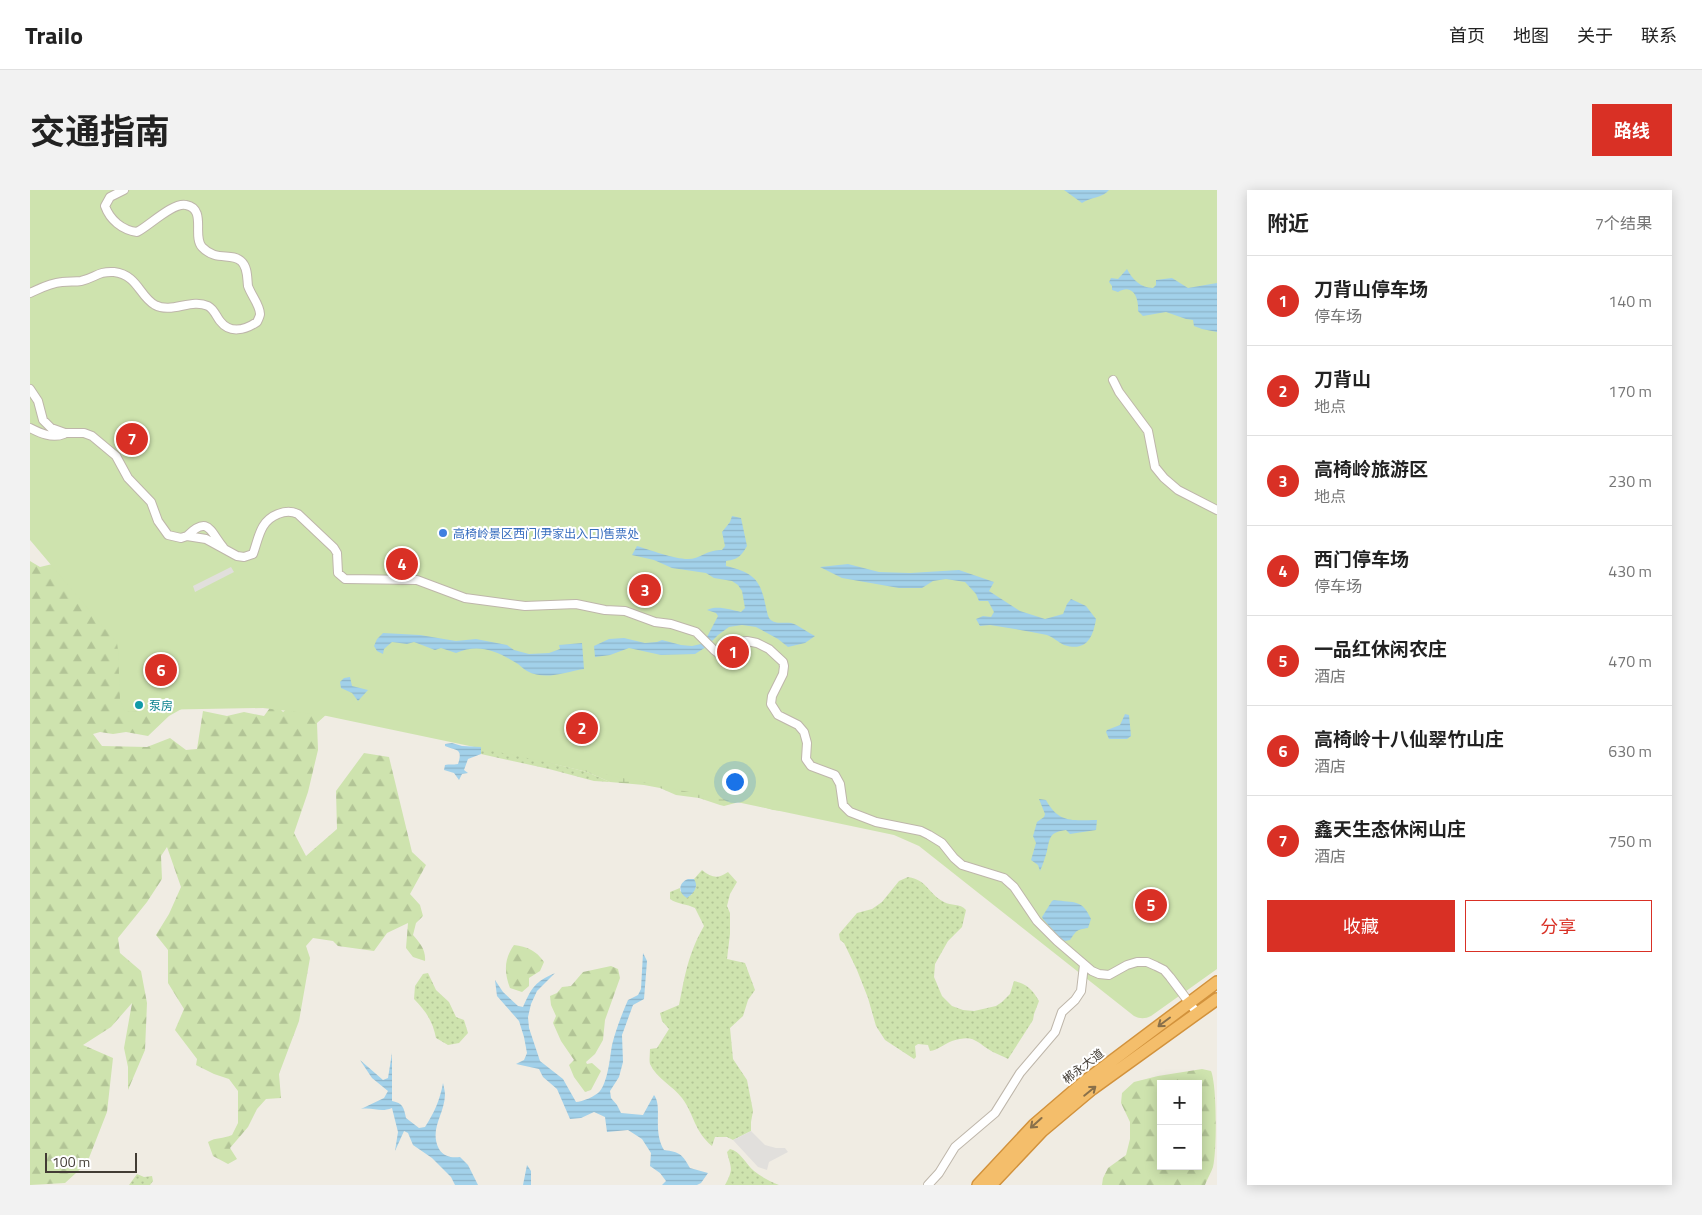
<!DOCTYPE html>
<html lang="zh">
<meta charset="utf-8">
<style>
:root{--surface:#fff;--page:#f2f2f2;--text:#222;--muted:#767676;--line:#e0e0e0;--accent:#d93025}
body{margin:0;font-family:"Titillium Web","Noto Sans SC",sans-serif;background:var(--page);color:var(--text)}
.controls{position:absolute;right:15px;bottom:15px;display:grid;overflow:hidden;border-radius:0px;box-shadow:0 2px 12px #0003}
.controls button{width:45px;height:45px;display:grid;place-items:center;padding:0;border:0;border-bottom:1px solid var(--line);background:var(--surface);color:var(--text);font:25px sans-serif}
.scale{position:absolute;left:15px;bottom:12px;width:92px;box-sizing:border-box;padding-left:5px;border:2px solid #423c34;border-top:0;font-size:14px;line-height:18px;white-space:nowrap;color:#423c34;-webkit-text-stroke:4px #fff;paint-order:stroke}
.you{position:absolute;left:704px;top:591px;width:18px;height:18px;margin:-12px;border:4px solid #fff;border-radius:50%;background:#1a73e8;box-shadow:0 0 0 8px #1a73e833}
.badge{display:grid;place-items:center;width:32px;height:32px;border-radius:50%;background:var(--accent);color:#fff;font-size:16px;font-weight:700}
.pin{position:absolute;translate:-50% -50%;border:2px solid #fff;box-shadow:0 1px 5px #0006}
.list{margin:0;padding:0;list-style:none}
h2{display:flex;justify-content:space-between;align-items:center;height:65px;margin:0;padding:0 20px;font-size:21px}
h2 small{font-size:16px;font-weight:400;color:var(--muted)}
.list li{display:grid;grid-template-columns:32px 1fr auto;gap:15px;align-items:center;box-sizing:border-box;height:90px;padding:0 20px;border-top:1px solid var(--line)}
.list b{display:block;font-size:19px;white-space:nowrap}
.list p{margin:0;font-size:16px;white-space:nowrap;color:var(--muted)}
.list em{font-size:16px;font-style:normal;color:var(--muted)}
.actions{display:flex;gap:10px;padding:15px 20px}
.actions a{flex:1;padding:11px 0;border:1px solid var(--accent);border-radius:0px;text-align:center;font-size:18px;color:var(--accent)}
.actions .main{background:var(--accent);color:#fff}
.map{position:relative;flex:none;width:1187px;height:995px;overflow:hidden;border-radius:0px}
header{display:flex;align-items:center;gap:30px;box-sizing:border-box;height:70px;padding:0 25px;background:var(--surface);border-bottom:1px solid var(--line)}
header strong{font-size:24px}
nav{display:flex;gap:28px;margin-inline-start:auto;font-size:18px}
.intro{display:flex;align-items:center;justify-content:space-between;box-sizing:border-box;height:120px;padding:0 30px}
h1{margin:0;font-size:35px}
.button{padding:12px 22px;border-radius:0px;background:var(--accent);color:#fff;font-size:18px;font-weight:700}
main{display:flex;gap:30px;padding:0 30px}
aside{flex:1;background:var(--surface);border-radius:0px;box-shadow:0 2px 12px #0003}
.map>svg:first-child{display:block}
.grass{fill:url(#grass-dots)}
.forest{fill:url(#forest-firs);fill-rule:evenodd}
.wetland{fill:url(#wetland-marsh)}
.green{fill:#cee3ae}
.parking{fill:#e1dfdc}
.water{fill:url(#water-rules)}
.lines{fill:none;stroke-linecap:round;stroke-linejoin:round}
.minor-casing{stroke:#beb6aa;stroke-width:10}
.highway-casing{stroke:#d2923c;stroke-width:14}
.minor{stroke:#fff;stroke-width:8}
.highway{stroke:#f4be6b;stroke-width:11}
.oneway{stroke:#89704a}
.shop-dot{fill:#3f7fe0;stroke:#fff;stroke-width:2}
.culture-dot{fill:#0f9aa8;stroke:#fff;stroke-width:2}
.labels{text-anchor:middle;dominant-baseline:central;stroke-width:4;stroke-linejoin:round;paint-order:stroke}
.shop-label{font-size:12px;fill:#366cbe;stroke:#fff;text-anchor:start}
.culture-label{font-size:12px;fill:#0d838f;stroke:#fff;text-anchor:start}
.street-label{font-size:12px;fill:#423c34;stroke:#fff}
</style>
<header>
<strong>Trailo</strong>
<nav><a>首页</a><a>地图</a><a>关于</a><a>联系</a></nav>
</header>
<div class="intro"><h1>交通指南</h1><a class="button">路线</a></div>
<main>
<div class="map">
<svg width="1187" height="995" viewBox="0 0 1187 995">
<defs>
<pattern id="grass-dots" width="8" height="8" patternUnits="userSpaceOnUse" patternTransform="scale(1.25)"><rect width="8" height="8" fill="#cee3ae"/><path d="M2 2h.1M6 6h.1" fill="none" stroke="#b2c496" stroke-width="1.8" stroke-linecap="round"/></pattern>
<pattern id="forest-firs" width="22" height="20" patternUnits="userSpaceOnUse" patternTransform="scale(1.25)"><rect width="22" height="20" fill="#cee3ae"/><path d="M5 1l3.5 6h-7zM16 11l3.5 6h-7z" fill="#b2c496"/></pattern>
<pattern id="wetland-marsh" width="20" height="14" patternUnits="userSpaceOnUse" patternTransform="scale(1.25)"><rect width="20" height="14" fill="#cee3ae"/><path d="M1 5h8M5 5V1M11 12h8M15 12V8" fill="none" stroke="#b2c496"/></pattern>
<pattern id="water-rules" width="6" height="5" patternUnits="userSpaceOnUse" patternTransform="scale(1.25)"><rect width="6" height="5" fill="#a2d1ea"/><path d="M0 2.5h6" fill="none" stroke="#8db4c9"/></pattern>
</defs>
<rect width="100%" height="100%" fill="#f0ece3"/>
<path class="grass" d="M451 557 515 563 521 573 557 582 580 592 564 591 519 579 451 564Z
M672 680C682 688 688 689 698 682L707 692 700 704 697 716 700 723V744L697 769 715 773 725 800 718 810 713 826 700 838 703 869 717 890 723 921 721 932V941L703 950 697 947H685L682 956C664 941 665 926 652 908 643 896 626 888 620 874 619 870 620 864 620 859L627 858 639 839 632 831 630 823 649 815C655 785 658 764 674 736L665 718C657 714 647 714 640 709V702L650 698V701L661 705 666 697 664 689Z
M878 687C899 691 897 703 914 712 921 716 930 713 936 720L932 737 918 751 905 774 904 787 912 806 922 816 933 820 944 821 966 816 972 812 980 804 984 791C997 794 1002 799 1009 811L1004 824 1003 830 978 869C973 866 967 864 963 862 945 852 945 844 922 851 914 854 908 860 900 861L898 855 888 854 885 856 886 867 884 869 855 850 846 836 838 808 827 780 814 753 810 750 809 744 827 723 842 719 852 712 869 691Z
M398 783 406 800 419 812 426 827 434 830 438 843 429 853 418 855 406 848C403 832 396 821 384 809L385 796 393 784Z
M700 959C710 961 716 974 724 981 731 987 740 991 749 995H695C704 978 701 979 697 962Z
M107 984 114 987 122 986 123 991 120 995H99Z"/>
<path class="forest" d="M43 369 203 490 139 526 118 546 96 542 83 544 70 542 63 544 72 556 117 557 140 548 156 560 167 559 173 521 197 526 214 522 234 526 242 515 249 518 253 522 266 512 297 524 287 533 288 560 278 602 264 643 276 666 307 639 306 601 334 563 359 567 382 662 396 675 380 704 390 715 393 726 386 733 383 745C390 753 396 760 395 771L383 767 376 758 378 733 357 743 344 761 308 756 303 751 283 748 276 756 280 768 269 831 249 884 251 908 236 909 227 919 218 937 200 958 207 969 198 974 183 966 178 952C186 947 193 949 202 945L208 933V901L199 889 184 884 166 875 167 869 145 840 154 819 138 793V760L126 745 139 724 151 697 137 657 131 666 132 689 117 712 88 748 90 763 111 781 117 813 115 860 98 900V877L94 858 102 813 81 837 53 855 83 868 77 922 57 973 35 993 0 995V371L10 377Z
M484 755C497 757 506 760 514 772L510 781 499 788V796L492 802 480 798C474 782 474 769 484 755Z
M581 776 588 779 590 788 575 830 573 850 565 864 556 872 557 874 562 873 571 881 561 900 555 902 544 887 539 875 544 870 531 851 523 833 526 826 521 815 520 806 527 803 532 797 541 796 553 782Z
M1172 879 1181 881C1187 895 1187 960 1183 977 1181 983 1177 989 1175 995H1072L1073 988 1078 978 1096 965 1100 949V932L1091 913 1092 903 1104 892 1128 886ZM1131 894H1168V976H1131Z"/>
<path class="wetland" d="M515 563 771 623 743 620 719 613 709 612 694 616 690 615 669 608 646 605 630 598 614 595 580 592 557 582 520 573Z"/>
<path class="green" d="M0 0H1187V779L1121 826C1115 829 1110 829 1104 826L889 656 864 645 292 525 233 518 118 520 100 522 94 520 90 510 88 460 87 453 0 350Z"/>
<path class="parking" d="M358 366 388 370 389 379 369 382 355 380Z
M201 377 204 382 165 402 163 396Z
M716 455 717 459 706 462 696 469 693 465 710 456Z
M721 941 735 955 746 958H755L758 962 739 972 737 980 728 977 703 950Z"/>
<path class="water" d="M1034 0H1079C1073 8 1061 7 1052 13Z
M1097 79C1102 89 1111 98 1123 98L1126 95V90L1142 88 1158 98 1187 93V142L1172 139 1164 136 1163 130 1156 129 1136 122 1113 126 1108 121C1109 108 1103 93 1088 102L1082 100V96L1079 92 1081 88 1088 89Z
M702 326 711 328 717 356C711 366 709 369 696 371V376C721 382 730 388 735 413 736 417 737 424 739 428 744 435 754 432 761 433 767 434 778 443 785 446L775 453 758 457 748 449 726 437 712 435 699 437 688 445 676 457 665 464 631 465 599 458 580 465 565 467 564 456 579 449 594 448 615 453 627 452 632 450 651 455 662 456 671 454 678 445 688 426 686 423 677 420C687 415 701 420 711 422L715 418 712 401 708 395 702 391 684 388 676 383 642 378 624 370 602 365 607 356C620 360 644 369 658 369 670 369 678 359 692 360L695 356 692 342 700 332Z
M818 374 849 382 880 383 929 380 964 392 959 401 990 421 1015 429 1033 424 1037 414 1041 409 1056 416 1066 429C1063 448 1056 462 1034 455 1028 452 1023 447 1017 445 998 441 979 438 960 435L950 436 946 429 953 426 961 427 964 422 958 411H949L946 404 935 392 916 389 903 391 892 398H869L812 388 790 377Z
M353 443 390 445 426 451 446 449 477 455 484 460 499 464 519 463 530 459 529 455 552 453 554 479C535 482 515 491 497 481 493 479 491 476 488 474 467 461 449 453 426 463L411 458 405 460 384 452 377 454 362 452 354 459 353 464 347 461 344 456 347 449Z
M320 487 322 496 338 500 328 511 322 503 311 498 310 492 314 488Z
M1095 524 1099 525 1101 546 1097 549H1079L1076 542 1077 540 1090 535Z
M422 553 432 556 451 557V564L438 569 434 580 438 583 432 584 429 590 424 583 414 580 415 575C419 574 423 575 428 574 433 558 427 561 415 556V554Z
M1009 609 1016 610C1029 634 1043 630 1067 630L1066 640 1040 644 1036 640C1020 642 1020 647 1017 661 1015 668 1013 674 1010 681L1008 675 1001 670 1006 653 1003 646 1007 632 1014 627 1015 624Z
M658 689H664C669 697 664 703 657 708 648 703 648 693 658 689Z
M1024 710C1045 713 1052 709 1061 729L1058 738C1046 740 1047 740 1040 750L1035 751 1031 749 1013 729 1012 727 1022 711Z
M613 763 617 771 614 809 603 815 592 845 593 872 589 887 580 901 581 908 587 915 591 923 613 925 624 905C633 917 622 940 634 960 650 962 652 964 660 978L678 983 671 993 667 995H632L636 991 630 983 620 976 621 963 612 949 598 940 577 942 575 927 564 922 551 928 540 929 527 899 513 887 509 879 486 874 494 870 497 863 494 847 489 831 467 806 465 790 473 802 488 816 493 817C502 797 505 792 525 783L507 801 501 814 498 827 499 838 510 871 533 889 546 912C552 912 566 906 570 901 578 891 580 867 582 855 586 839 592 824 598 810L608 805 611 799Z
M362 863V911C373 913 374 918 376 928L389 938 395 937C404 923 410 910 413 893 414 897 415 902 415 905 414 926 399 939 409 959 414 967 422 968 430 967L438 975 448 995H425L421 987 402 968 383 955 378 943 374 941 365 961 368 942 362 918C350 923 344 917 331 919L354 908 358 901 342 888 330 870 353 890 358 888Z
M497 975 501 981V995H493Z"/>
<g class="lines">
<g class="minor-casing">
<path id="minor" d="M0 103C11 98 20 93 32 92 39 91 45 92 51 91 65 88 68 81 84 82 108 85 109 106 125 115 142 124 161 108 178 116 184 119 186 126 190 131 200 144 215 140 227 132 228 130 230 126 230 124 230 115 221 105 218 96 217 88 218 77 211 71 201 62 186 72 172 57 162 46 177 19 156 15 143 12 119 36 107 42 92 40 80 30 75 16L80 7 94 0
M1083 190 1089 202 1118 241 1125 277 1134 288 1148 300 1187 320
M0 199 8 211 13 230 21 238 35 243H54L62 246 86 266 98 288 121 312 128 331 138 345 151 348 157 346 176 349 207 366 214 367 223 364C229 347 230 331 248 324 255 321 262 321 268 324L304 358 307 363 308 383 315 389 387 390 435 408 495 416 546 414 575 420 595 421 625 432 641 434 666 442 684 460 688 463 693 462 709 452 717 451 727 453 739 459 753 472 754 476 753 484 742 506 741 514 748 525 768 535 774 542 777 553 776 569 781 576 805 585 810 594 813 615 820 622 846 632 891 641 899 645 912 653 924 668 932 675 974 688 984 697 1007 731 1027 751 1062 781 1069 784 1079 785 1097 775 1107 772H1117L1126 776 1134 780 1140 787 1167 823
M0 238C10 243 22 249 34 244
M157 346C178 325 180 341 193 357
M898 995 909 983 925 957 965 923 990 883 1025 842 1032 822 1045 810 1051 801 1054 775"/>
</g>
<g class="highway-casing">
<path id="highway" d="M948 995 1004 935 1054 892 1187 792
M961 995 1012 941 1062 899 1187 809"/>
</g>
<use href="#minor" class="minor"/>
<use href="#highway" class="highway"/>
</g>
<defs><path id="oneway-shaft" d="M-6 0H5M1.5-3L5.5 0L1.5 3" fill="none" stroke-width="1.6" stroke-linecap="round" stroke-linejoin="round" transform="scale(1.25)"/></defs>
<g class="oneway">
<use href="#oneway-shaft" transform="translate(1134 832) rotate(143)"/>
<use href="#oneway-shaft" transform="translate(1060 901) rotate(-39)"/>
<use href="#oneway-shaft" transform="translate(1006 933) rotate(138)"/>
</g>
<circle class="shop-dot" cx="413" cy="343" r="5"/>
<circle class="culture-dot" cx="109" cy="515" r="5"/>
<g class="labels">
<g class="shop-label">
<text x="423" y="343">高椅岭景区西门(尹家出入口)售票处</text>
</g>
<g class="culture-label">
<text x="119" y="515">泵房</text>
</g>
<g class="street-label">
<text transform="translate(1053 876) rotate(-38)">郴永大道</text>
</g>
</g>
</svg>
<div class="controls">
<button>+</button>
<button>−</button>
</div>
<div class="scale">100 m</div>
<div class="you"></div>
<div class="pin badge" style="left:703px;top:462px">1</div>
<div class="pin badge" style="left:552px;top:538px">2</div>
<div class="pin badge" style="left:615px;top:400px">3</div>
<div class="pin badge" style="left:372px;top:374px">4</div>
<div class="pin badge" style="left:1121px;top:715px">5</div>
<div class="pin badge" style="left:131px;top:480px">6</div>
<div class="pin badge" style="left:102px;top:249px">7</div>
</div>
<aside>
<h2>附近<small>7个结果</small></h2>
<ul class="list">
<li><span class="badge">1</span><div><b>刀背山停车场</b><p>停车场</p></div><em>140 m</em></li>
<li><span class="badge">2</span><div><b>刀背山</b><p>地点</p></div><em>170 m</em></li>
<li><span class="badge">3</span><div><b>高椅岭旅游区</b><p>地点</p></div><em>230 m</em></li>
<li><span class="badge">4</span><div><b>西门停车场</b><p>停车场</p></div><em>430 m</em></li>
<li><span class="badge">5</span><div><b>一品红休闲农庄</b><p>酒店</p></div><em>470 m</em></li>
<li><span class="badge">6</span><div><b>高椅岭十八仙翠竹山庄</b><p>酒店</p></div><em>630 m</em></li>
<li><span class="badge">7</span><div><b>鑫天生态休闲山庄</b><p>酒店</p></div><em>750 m</em></li>
</ul>
<div class="actions"><a class="main">收藏</a><a>分享</a></div>
</aside>
</main>
